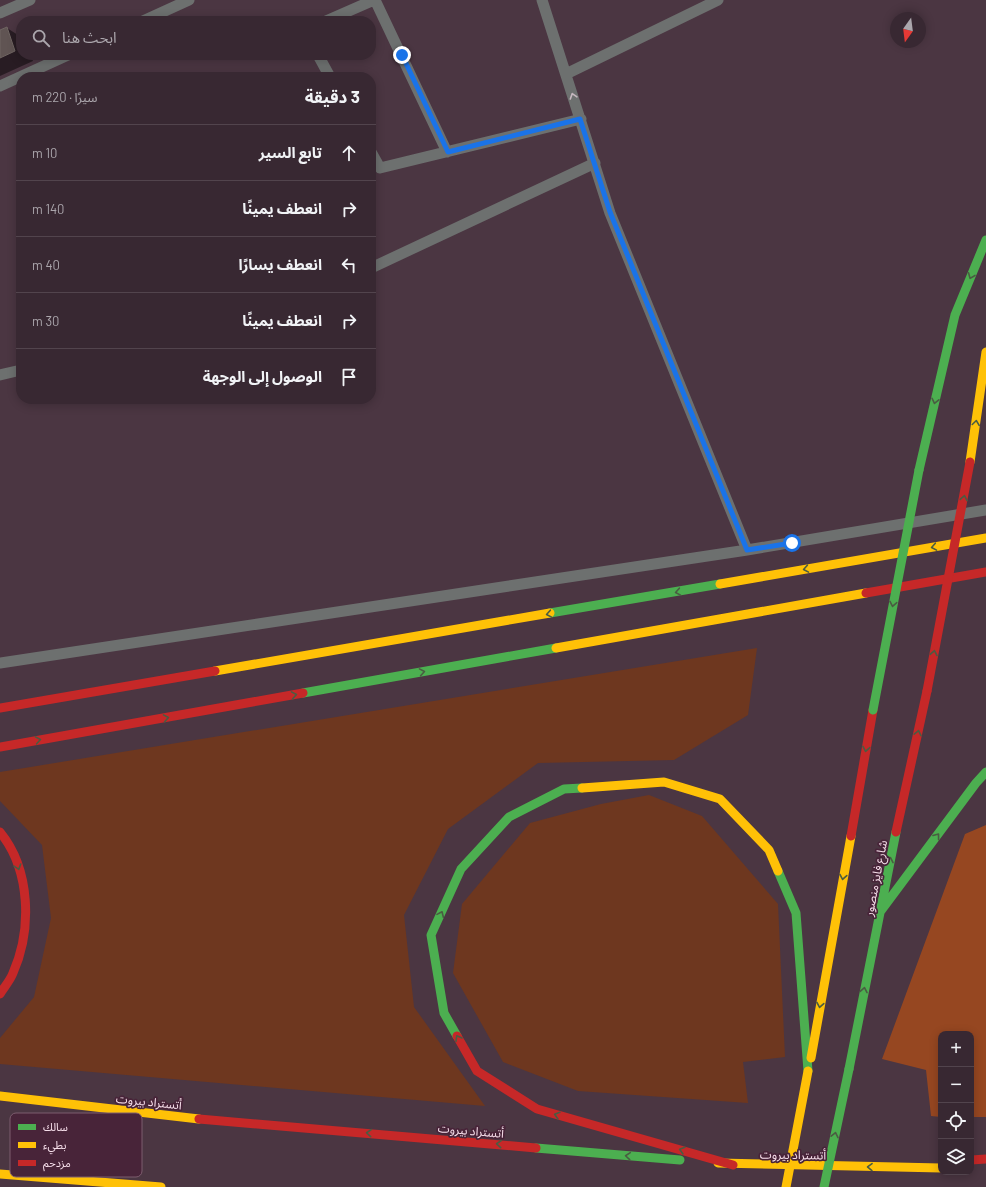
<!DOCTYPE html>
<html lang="ar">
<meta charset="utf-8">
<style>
:root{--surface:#382832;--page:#43343e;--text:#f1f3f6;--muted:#aba6ac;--line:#52444d}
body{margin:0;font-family:Barlow,"Noto Sans Arabic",sans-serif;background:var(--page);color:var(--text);direction:rtl}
.controls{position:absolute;right:12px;bottom:12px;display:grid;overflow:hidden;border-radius:8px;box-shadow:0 2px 10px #0003}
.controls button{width:36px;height:36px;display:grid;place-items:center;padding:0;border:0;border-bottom:1px solid var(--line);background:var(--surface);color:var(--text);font:20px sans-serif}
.compass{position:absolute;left:890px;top:12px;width:36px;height:36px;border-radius:50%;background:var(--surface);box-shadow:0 2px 10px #0003;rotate:194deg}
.stop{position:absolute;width:12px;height:12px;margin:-9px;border:3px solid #1a73e8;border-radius:50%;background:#fff}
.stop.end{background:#1a73e8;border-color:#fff;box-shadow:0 1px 4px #0008}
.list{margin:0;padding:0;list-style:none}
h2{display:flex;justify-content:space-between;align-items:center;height:52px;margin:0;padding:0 16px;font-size:17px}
h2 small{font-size:13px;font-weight:400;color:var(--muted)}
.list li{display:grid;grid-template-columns:26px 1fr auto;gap:12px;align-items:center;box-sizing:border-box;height:56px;padding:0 16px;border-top:1px solid var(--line)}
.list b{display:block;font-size:15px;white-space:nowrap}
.list em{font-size:13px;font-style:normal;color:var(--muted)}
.icon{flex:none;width:22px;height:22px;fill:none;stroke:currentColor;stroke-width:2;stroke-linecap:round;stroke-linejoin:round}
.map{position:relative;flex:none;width:986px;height:1187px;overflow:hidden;direction:ltr}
.search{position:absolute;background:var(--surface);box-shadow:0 2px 10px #0003;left:16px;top:16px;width:360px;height:44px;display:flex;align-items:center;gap:10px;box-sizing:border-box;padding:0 14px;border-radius:16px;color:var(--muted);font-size:15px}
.panel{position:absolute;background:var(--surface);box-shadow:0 2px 10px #0003;left:16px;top:72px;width:360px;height:332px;border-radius:16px;direction:rtl}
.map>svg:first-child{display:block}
.green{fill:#6e371f}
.forest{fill:#964721}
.shadow{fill:#0007}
.building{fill:#605453;stroke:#6f6562}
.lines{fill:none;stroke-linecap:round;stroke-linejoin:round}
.lane{stroke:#6d706f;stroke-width:11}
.fast{stroke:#4caf50;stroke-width:9}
.slow{stroke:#ffc107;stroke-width:9}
.jam{stroke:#c62828;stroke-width:9}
.fast-bridge{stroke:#4caf50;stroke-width:9}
.slow-bridge{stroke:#ffc107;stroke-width:9}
.jam-bridge{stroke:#c62828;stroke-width:9}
.oneway{stroke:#c7b8c0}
.oneway2{stroke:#4a5c42}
.route{stroke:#1a73e8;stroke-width:5}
.labels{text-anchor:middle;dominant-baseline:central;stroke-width:3.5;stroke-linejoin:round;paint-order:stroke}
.street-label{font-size:12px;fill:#f7dfeb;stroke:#482439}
.key{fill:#482439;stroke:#7d5c6e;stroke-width:1}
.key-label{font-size:11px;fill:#f7dfeb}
</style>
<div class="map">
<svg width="986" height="1187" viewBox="0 0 986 1187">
<rect width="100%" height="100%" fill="#4b3642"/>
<path class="green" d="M757 648 748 715 674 760 538 763 448 829 404 915 414 1007 485 1106 0 1064V1038L34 997 51 918 42 845 0 801V772Z
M649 795 702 816 778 904 785 1057 743 1062 748 1103 578 1091 503 1062 453 973 462 904 530 823 601 804Z"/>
<path class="forest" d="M986 825V1117H971V1034H941V1117L931 1116 926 1070 882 1059 965 834Z"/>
<path class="shadow" d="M7 28 21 37V55H31L33 61 0 76V31Z"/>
<path class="building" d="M7 27 15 51 0 58V30Z"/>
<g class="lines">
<path class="lane" d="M375 0 447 152
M542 0 610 213 747 550
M0 13 30 0
M143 21 189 0
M326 21 374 0
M318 55 330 77
M566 74 718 0
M0 86 68 55
M371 152 380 168 581 119
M371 268 595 163
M0 375 21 370
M0 663 747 550 986 510"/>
<path class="fast" d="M919 470 955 315 986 240
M550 613 720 584
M303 693 556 648
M778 871 796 913 808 1071
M880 912 976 783 986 772
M457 1036 444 1013 431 935 461 869 509 817 564 789 582 788
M849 1069 896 832
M536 1148 680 1160"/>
<path class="slow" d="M970 462 986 352
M720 584 986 538
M556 648 866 593
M215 671 550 613
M582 788 664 782 720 799 769 850 778 871
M811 1058 851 836
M0 1096 199 1119
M718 1163 941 1168
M0 1174 161 1187"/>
<path class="jam" d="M866 593 986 572
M0 708 215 671
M0 747 303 693
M0 832C31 870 32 930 13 973 10 981 4 987 0 994
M896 832 927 691
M851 836 873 710
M457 1036 477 1071 537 1109 733 1165
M199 1119 536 1148
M971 1160 986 1159"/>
<path class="fast-bridge" d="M873 710 919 470
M824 1187 849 1069"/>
<path class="slow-bridge" d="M786 1187 808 1071"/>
<path class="jam-bridge" d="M927 691 970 462"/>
</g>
<defs><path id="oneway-chevron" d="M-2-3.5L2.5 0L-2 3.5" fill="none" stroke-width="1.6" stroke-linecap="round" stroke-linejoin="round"/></defs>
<use class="oneway" href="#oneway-chevron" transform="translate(573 96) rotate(-108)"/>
<g class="oneway2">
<use href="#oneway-chevron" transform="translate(971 276) rotate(112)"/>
<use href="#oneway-chevron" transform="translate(935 401) rotate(103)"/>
<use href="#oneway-chevron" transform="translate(976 423) rotate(-82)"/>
<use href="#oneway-chevron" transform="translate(964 498) rotate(-79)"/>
<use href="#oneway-chevron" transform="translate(934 547) rotate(170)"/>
<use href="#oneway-chevron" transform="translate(806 569) rotate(170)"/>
<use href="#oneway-chevron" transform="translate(678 592) rotate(170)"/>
<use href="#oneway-chevron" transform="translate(893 604) rotate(101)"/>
<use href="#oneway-chevron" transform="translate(549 614) rotate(170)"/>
<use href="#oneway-chevron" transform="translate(934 653) rotate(-79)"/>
<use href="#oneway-chevron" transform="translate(422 672) rotate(-10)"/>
<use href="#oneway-chevron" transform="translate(294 695) rotate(-10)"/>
<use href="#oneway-chevron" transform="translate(166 718) rotate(-10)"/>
<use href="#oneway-chevron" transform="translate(918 733) rotate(-78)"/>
<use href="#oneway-chevron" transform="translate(38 740) rotate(-10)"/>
<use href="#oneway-chevron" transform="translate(866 749) rotate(100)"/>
<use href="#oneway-chevron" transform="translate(937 836) rotate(-53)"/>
<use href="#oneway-chevron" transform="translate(890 860) rotate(-79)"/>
<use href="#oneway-chevron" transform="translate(18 867) rotate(72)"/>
<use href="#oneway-chevron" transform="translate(843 877) rotate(100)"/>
<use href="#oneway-chevron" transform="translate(441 914) rotate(-66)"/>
<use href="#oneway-chevron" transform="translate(864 990) rotate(-79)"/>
<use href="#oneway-chevron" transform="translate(820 1005) rotate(100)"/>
<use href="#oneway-chevron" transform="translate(458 1038) rotate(-120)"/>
<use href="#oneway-chevron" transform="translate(557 1115) rotate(-164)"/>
<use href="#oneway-chevron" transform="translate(369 1133) rotate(-175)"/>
<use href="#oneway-chevron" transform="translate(835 1135) rotate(-78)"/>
<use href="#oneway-chevron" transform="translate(499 1144) rotate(-175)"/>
<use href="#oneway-chevron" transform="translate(682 1150) rotate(-164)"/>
<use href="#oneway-chevron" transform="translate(628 1156) rotate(-175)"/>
<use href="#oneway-chevron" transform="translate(870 1167) rotate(-179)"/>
</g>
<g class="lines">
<path class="route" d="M402 55 448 152 580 119 610 212 747 550 792 543"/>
</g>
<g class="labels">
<g class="street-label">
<text transform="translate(875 878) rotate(-79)">شارع فايز منصور</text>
<text transform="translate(149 1101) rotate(6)">أتستراد بيروت</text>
<text transform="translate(471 1130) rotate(5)">أتستراد بيروت</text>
<text transform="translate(793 1154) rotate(1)">أتستراد بيروت</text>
</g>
</g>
<rect x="10" y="1113" width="132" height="64" rx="6" class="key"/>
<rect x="18" y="1124" width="18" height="6" fill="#4caf50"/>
<rect x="18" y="1142" width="18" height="6" fill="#ffc107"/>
<rect x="18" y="1160" width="18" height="6" fill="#c62828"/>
<g class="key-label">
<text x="43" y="1131">سالك</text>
<text x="43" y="1149">بطيء</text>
<text x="43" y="1167">مزدحم</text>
</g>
</svg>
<div class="controls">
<button>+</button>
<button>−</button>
<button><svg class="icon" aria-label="locate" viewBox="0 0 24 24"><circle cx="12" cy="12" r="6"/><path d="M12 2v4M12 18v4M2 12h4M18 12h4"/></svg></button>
<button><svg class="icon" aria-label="layers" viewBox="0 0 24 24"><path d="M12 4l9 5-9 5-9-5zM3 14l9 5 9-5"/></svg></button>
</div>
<svg class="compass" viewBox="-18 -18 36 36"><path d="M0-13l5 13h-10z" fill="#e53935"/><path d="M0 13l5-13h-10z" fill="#aba6ac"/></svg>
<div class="stop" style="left:792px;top:543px"></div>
<div class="stop end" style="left:402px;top:55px"></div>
<div class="search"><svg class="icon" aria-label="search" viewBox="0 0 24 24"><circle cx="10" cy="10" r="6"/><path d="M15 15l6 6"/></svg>ابحث هنا</div>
<section class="panel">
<h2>3 دقيقة<small>سيرًا · 220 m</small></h2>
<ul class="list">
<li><svg class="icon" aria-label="ahead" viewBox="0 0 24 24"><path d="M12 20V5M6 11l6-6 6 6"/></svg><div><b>تابع السير</b></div><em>10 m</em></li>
<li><svg class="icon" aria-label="right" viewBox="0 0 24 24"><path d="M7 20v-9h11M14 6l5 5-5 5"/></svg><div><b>انعطف يمينًا</b></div><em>140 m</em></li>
<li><svg class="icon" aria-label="left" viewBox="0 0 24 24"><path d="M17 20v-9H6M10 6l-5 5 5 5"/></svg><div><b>انعطف يسارًا</b></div><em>40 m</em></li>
<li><svg class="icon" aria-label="right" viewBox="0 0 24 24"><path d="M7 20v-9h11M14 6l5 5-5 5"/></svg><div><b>انعطف يمينًا</b></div><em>30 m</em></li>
<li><svg class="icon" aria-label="arrive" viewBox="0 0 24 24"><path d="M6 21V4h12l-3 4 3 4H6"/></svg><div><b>الوصول إلى الوجهة</b></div></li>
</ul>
</section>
</div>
